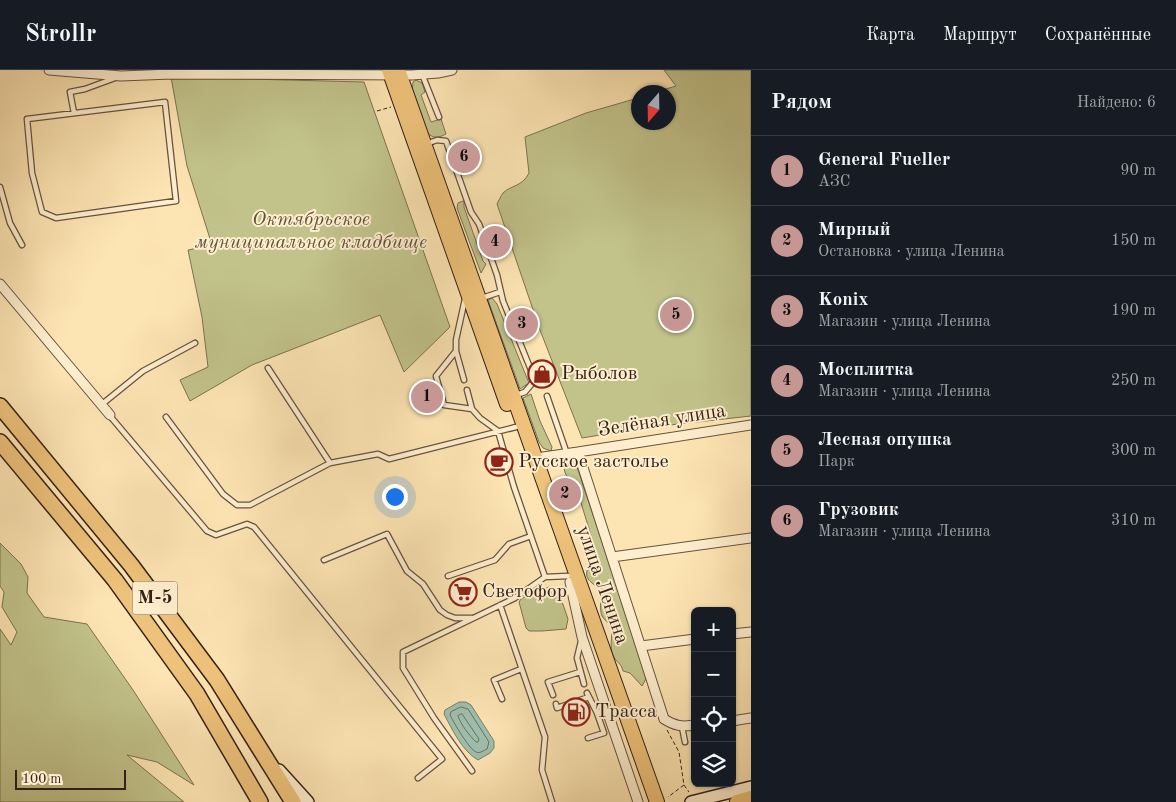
<!DOCTYPE html>
<html lang="ru">
<meta charset="utf-8">
<style>
:root{--surface:#171b24;--page:#20242c;--text:#f1f3f6;--muted:#9ea1a6;--line:#363941;--accent:#c59692}
body{margin:0;font-family:"Old Standard TT",serif;background:var(--page);color:var(--text)}
.controls{position:absolute;right:15px;bottom:15px;display:grid;overflow:hidden;border-radius:8px;box-shadow:0 1px 4px #0004}
.controls button{width:45px;height:45px;display:grid;place-items:center;padding:0;border:0;border-bottom:1px solid var(--line);background:var(--surface);color:var(--text);font:25px sans-serif}
.compass{position:absolute;left:631px;top:15px;width:45px;height:45px;border-radius:50%;background:var(--surface);box-shadow:0 1px 4px #0004;rotate:200deg}
.scale{position:absolute;left:15px;bottom:12px;width:111px;box-sizing:border-box;padding-left:5px;border:2px solid #352119;border-top:0;font-size:14px;line-height:18px;white-space:nowrap;color:#352119;-webkit-text-stroke:4px #feeece;paint-order:stroke}
.you{position:absolute;left:394px;top:426px;width:18px;height:18px;margin:-12px;border:4px solid #fff;border-radius:50%;background:#1a73e8;box-shadow:0 0 0 8px #1a73e833}
.badge{display:grid;place-items:center;width:32px;height:32px;border-radius:50%;background:var(--accent);color:#111;font-size:16px;font-weight:700}
.pin{position:absolute;translate:-50% -50%;border:2px solid #fff;box-shadow:0 1px 5px #0006}
.list{margin:0;padding:0;list-style:none}
h2{display:flex;justify-content:space-between;align-items:center;height:65px;margin:0;padding:0 20px;font-size:21px}
h2 small{font-size:16px;font-weight:400;color:var(--muted)}
.list li{display:grid;grid-template-columns:32px 1fr auto;gap:15px;align-items:center;box-sizing:border-box;height:70px;padding:0 20px;border-top:1px solid var(--line)}
.list b{display:block;font-size:19px;white-space:nowrap}
.list p{margin:0;font-size:16px;white-space:nowrap;color:var(--muted)}
.list em{font-size:16px;font-style:normal;color:var(--muted)}
.icon{flex:none;width:28px;height:28px;fill:none;stroke:currentColor;stroke-width:2;stroke-linecap:round;stroke-linejoin:round}
.map{position:relative;flex:none;width:751px;height:732px;overflow:hidden}
header{display:flex;align-items:center;gap:30px;box-sizing:border-box;height:70px;padding:0 25px;background:var(--surface);border-bottom:1px solid var(--line)}
header strong{font-size:24px}
nav{display:flex;gap:28px;margin-inline-start:auto;font-size:18px}
main{display:flex}
aside{flex:1;background:var(--surface)}
.map>svg:first-child{display:block}
.green{fill:#c2c38b;stroke:#7c7252}
.water{fill:#9fbfac;stroke:#758071}
.lines{fill:none;stroke-linecap:round;stroke-linejoin:round}
.shore{stroke:#6a7062;stroke-width:1}
.lane-casing{stroke:#675240;stroke-width:7}
.street-casing{stroke:#675240;stroke-width:11}
.secondary-casing{stroke:#352119;stroke-width:14}
.primary-casing{stroke:#352119;stroke-width:16}
.highway-casing{stroke:#352119;stroke-width:18}
.path{stroke:#352119;stroke-width:1;stroke-dasharray:4 2.5;stroke-linecap:butt}
.lane{stroke:#feeece;stroke-width:4.5}
.street{stroke:#feeece;stroke-width:9}
.secondary{stroke:#feeece;stroke-width:11}
.primary{stroke:#eec27a;stroke-width:14}
.highway{stroke:#eec27a;stroke-width:15}
.labels{text-anchor:middle;dominant-baseline:central;stroke-width:4;stroke-linejoin:round;paint-order:stroke}
.shield{fill:#feeece;stroke:#715e4f;stroke-width:1}
.shield-label{font-size:19px;font-weight:bold;fill:#352119}
.park-label{font-size:20px;font-style:italic;fill:#5f523b;stroke:#feeece}
.poi-label{font-size:20px;fill:#352119;stroke:#feeece;text-anchor:start}
.street-label{font-size:20px;fill:#352119;stroke:#feeece}
</style>
<header>
<strong>Strollr</strong>
<nav><a>Карта</a><a>Маршрут</a><a>Сохранённые</a></nav>
</header>
<main>
<div class="map">
<svg width="751" height="732" viewBox="0 0 751 732">
<rect width="100%" height="100%" fill="#fde5b3"/>
<filter id="stains"><feTurbulence type="fractalNoise" baseFrequency=".004" numOctaves="4"/><feColorMatrix values="0 0 0 0 .2 0 0 0 0 .09 0 0 0 0 .02 0 0 0 .5 -.17"/></filter>
<radialGradient id="worn" r=".72"><stop offset=".6" stop-color="#630" stop-opacity="0"/><stop offset="1" stop-color="#630" stop-opacity=".3"/></radialGradient>
<path class="green" d="M664 0H751V346L643 358 582 368 540 260 497 134C499 130 501 126 503 123 511 115 522 117 529 103L525 67 586 43 638 28V52H668V22H656L676 16Z
M171 7 364 12 450 257 404 302 380 245 252 295 190 331 180 310 208 297 202 247 188 180 212 175 187 96Z
M416 10 422 13 425 22 421 25 431 52 441 49 446 64C439 68 432 69 427 62L412 22 413 12Z
M463 131 464 132V137L483 191 486 194 481 203 457 138 458 133Z
M492 228 497 234 529 313 520 319 488 230Z
M531 324 540 351 552 377 551 381 543 378 539 372 523 328Z
M568 387 574 388 647 607 642 616 630 603 623 601C621 592 616 593 613 585 609 577 613 567 611 558 610 553 604 550 602 546 599 539 602 529 600 522 595 511 580 512 590 493L597 491 598 488 577 420C569 411 558 398 568 387Z
M0 473 21 494 28 507 27 523 44 547 87 554 133 620 194 715 157 692 127 685 184 732H0V559L11 575 17 562 2 537 4 522 0 516Z
M549 517 551 522 560 526 568 549 566 559 542 561H529L526 558 519 532 521 529Z"/>
<path class="water" d="M459 632H466L471 635 494 671V678L490 683 478 690C462 681 452 659 444 644L445 640Z"/>
<g class="lines">
<path class="shore" d="M461 637 468 639 489 672 487 679C484 680 480 684 476 682 469 679 454 653 450 645L451 642Z
M462 644 479 669 478 672H476C469 665 461 655 458 646Z"/>
<g class="lane-casing">
<path id="lane" d="M422 4 439 47
M165 32 176 131 56 148 42 142 32 103 27 49Z
M74 43 70 22 85 19 115 8
M426 74 437 70 446 71 471 142 479 154 497 205 503 231 535 310 525 322 516 325
M0 117 10 153 22 175
M482 228 500 222
M456 281 436 306 444 335 472 339
M268 298 330 393
M464 310 456 281V270L465 229
M467 320 472 339 480 348 498 361 514 417 545 507 568 506
M547 326 567 384
M101 335 143 301 195 273
M110 346 207 461 216 465 247 454 254 457 442 689 418 708
M166 347 223 424 237 435H250L330 393 378 384 389 389 516 357
M324 490 387 464 407 501 423 514 440 540 447 545 455 548H472
M448 506 495 490 509 474 531 466
M500 535 545 667 542 700 552 732
M581 571 577 588 584 614
M587 623 597 643 606 640
M553 625 548 612 580 602
M502 629 494 610 521 599
M556 634 557 638 589 627
M682 657 685 672
M588 668 604 663 597 643
M472 701 434 648 403 598V582L515 528 545 507"/>
</g>
<g class="street-casing">
<path id="street" d="M49 0 121 6 171 4 412 5 438 3 452 0
M0 214 110 345
M578 382 751 355
M536 388 578 382 664 649C675 656 682 657 695 655
M612 487 751 468
M570 512 582 567 638 732
M732 564 751 562
M641 576 695 569
M732 651 751 648"/>
</g>
<g class="secondary-casing">
<path id="secondary" d="M279 700 308 732
M691 732 751 717"/>
</g>
<g class="primary-casing">
<path id="primary" d="M389 0 507 334
M398 0 657 732
M737 732 751 728"/>
</g>
<g class="highway-casing">
<path id="highway" d="M0 336 131 495 217 610 293 732
M0 372 115 510 197 624 260 732"/>
</g>
<path class="path" d="M377 41 391 37
M667 660 679 682 684 715 668 727
M684 715 689 722"/>
<use href="#lane" class="lane"/>
<use href="#street" class="street"/>
<use href="#secondary" class="secondary"/>
<use href="#primary" class="primary"/>
<use href="#highway" class="highway"/>
</g>
<defs>
<g id="shop-ring" transform="scale(1.4375)"><circle r="9.5" fill="#feeece" stroke="#8f2418" stroke-width="1.5"/><path d="M-5-2.5h2.3a2.7 3.5 0 0 1 5.4 0H5L5.5 6h-11ZM-1.5-2.5h3a1.5 2.3 0 0 0-3 0Z" fill="#8f2418"/></g>
<g id="cafe-ring" transform="scale(1.4375)"><circle r="9.5" fill="#feeece" stroke="#8f2418" stroke-width="1.5"/><path d="M-5.5-4.5H6V0H3Q3 3.5 0 3.5H-2.5Q-5.5 3.5-5.5 0ZM3-3.2v2h1.7v-2ZM-6 4.5H4V6H-6Z" fill="#8f2418"/></g>
<g id="supermarket-ring" transform="scale(1.4375)"><circle r="9.5" fill="#feeece" stroke="#8f2418" stroke-width="1.5"/><path d="M-6-5.5h2.5l.6 2H6L4.5 2H-2.5L-4.4-4H-6ZM-1.5 3.2a1.3 1.3 0 1 0 .1 0ZM3 3.2a1.3 1.3 0 1 0 .1 0Z" fill="#8f2418"/></g>
<g id="fuel-ring" transform="scale(1.4375)"><circle r="9.5" fill="#feeece" stroke="#8f2418" stroke-width="1.5"/><path d="M-5.5-6h7V0h2V4h1.3V-2.5L3-4.5l.8-.8L6-3V5H2.5V1h-1V6h-7ZM-4.2-4.7v3.2H.2V-4.7Z" fill="#8f2418"/></g>
</defs>
<g fill-rule="evenodd">
<use href="#shop-ring" x="542" y="304"/>
<use href="#cafe-ring" x="499" y="392"/>
<use href="#supermarket-ring" x="463" y="522"/>
<use href="#fuel-ring" x="576" y="642"/>
</g>
<g class="labels">
<rect class="shield" x="132.5" y="511.5" width="45" height="33" rx="4"/>
<g class="shield-label">
<text x="155" y="528">М-5</text>
</g>
<g class="park-label">
<text x="311" y="150">Октябрьское<tspan x="311" dy="23">муниципальное кладбище</tspan></text>
</g>
<g class="poi-label">
<text x="561" y="304">Рыболов</text>
<text x="518" y="392">Русское застолье</text>
<text x="482" y="522">Светофор</text>
<text x="595" y="642">Трасса</text>
</g>
<g class="street-label">
<text transform="translate(662 351) rotate(-9)">Зелёная улица</text>
<text transform="translate(602 515) rotate(71)">улица Ленина</text>
</g>
</g>
<rect width="100%" height="100%" filter="url(#stains)"/>
<rect width="100%" height="100%" fill="url(#worn)"/>
</svg>
<div class="controls">
<button>+</button>
<button>−</button>
<button><svg class="icon" aria-label="locate" viewBox="0 0 24 24"><circle cx="12" cy="12" r="6"/><path d="M12 2v4M12 18v4M2 12h4M18 12h4"/></svg></button>
<button><svg class="icon" aria-label="layers" viewBox="0 0 24 24"><path d="M12 4l9 5-9 5-9-5zM3 14l9 5 9-5"/></svg></button>
</div>
<svg class="compass" viewBox="-18 -18 36 36"><path d="M0-13l5 13h-10z" fill="#e53935"/><path d="M0 13l5-13h-10z" fill="#9ea1a6"/></svg>
<div class="scale">100 m</div>
<div class="you"></div>
<div class="pin badge" style="left:427px;top:327px">1</div>
<div class="pin badge" style="left:565px;top:424px">2</div>
<div class="pin badge" style="left:522px;top:254px">3</div>
<div class="pin badge" style="left:495px;top:172px">4</div>
<div class="pin badge" style="left:676px;top:245px">5</div>
<div class="pin badge" style="left:464px;top:87px">6</div>
</div>
<aside>
<h2>Рядом<small>Найдено: 6</small></h2>
<ul class="list">
<li><span class="badge">1</span><div><b>General Fueller</b><p>АЗС</p></div><em>90 m</em></li>
<li><span class="badge">2</span><div><b>Мирный</b><p>Остановка · улица Ленина</p></div><em>150 m</em></li>
<li><span class="badge">3</span><div><b>Konix</b><p>Магазин · улица Ленина</p></div><em>190 m</em></li>
<li><span class="badge">4</span><div><b>Мосплитка</b><p>Магазин · улица Ленина</p></div><em>250 m</em></li>
<li><span class="badge">5</span><div><b>Лесная опушка</b><p>Парк</p></div><em>300 m</em></li>
<li><span class="badge">6</span><div><b>Грузовик</b><p>Магазин · улица Ленина</p></div><em>310 m</em></li>
</ul>
</aside>
</main>
